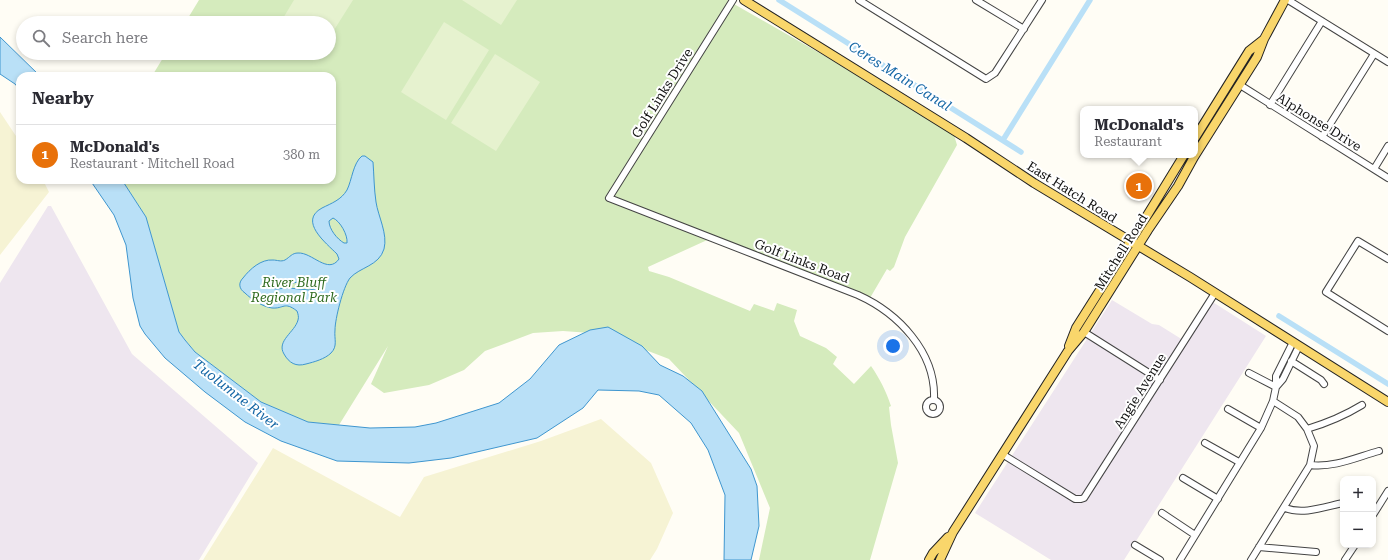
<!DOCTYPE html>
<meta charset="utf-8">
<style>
:root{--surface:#fff;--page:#f7f7f7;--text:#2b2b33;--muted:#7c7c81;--line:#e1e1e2;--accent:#0f766e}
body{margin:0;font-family:"Roboto Serif",serif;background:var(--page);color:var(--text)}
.controls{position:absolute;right:12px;bottom:12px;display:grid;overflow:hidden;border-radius:8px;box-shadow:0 2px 6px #0003}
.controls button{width:36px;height:36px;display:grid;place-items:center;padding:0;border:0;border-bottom:1px solid var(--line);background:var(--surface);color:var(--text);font:20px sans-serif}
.you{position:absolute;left:893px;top:346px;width:14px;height:14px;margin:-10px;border:3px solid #fff;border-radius:50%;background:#1a73e8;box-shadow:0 0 0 6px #1a73e833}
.badge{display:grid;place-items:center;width:26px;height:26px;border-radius:50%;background:var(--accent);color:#fff;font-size:13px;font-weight:700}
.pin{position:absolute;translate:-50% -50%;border:2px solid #fff;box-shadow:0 1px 4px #0006}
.popup{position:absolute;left:1080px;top:106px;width:118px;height:52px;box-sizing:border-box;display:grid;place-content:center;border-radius:8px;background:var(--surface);filter:drop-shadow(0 1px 3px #0005);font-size:13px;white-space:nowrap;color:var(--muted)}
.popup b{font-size:15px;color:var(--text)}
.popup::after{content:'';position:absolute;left:50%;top:100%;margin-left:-8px;border:8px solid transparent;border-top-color:var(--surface)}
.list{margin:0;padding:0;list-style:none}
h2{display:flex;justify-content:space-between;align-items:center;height:52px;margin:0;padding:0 16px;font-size:17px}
h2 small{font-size:13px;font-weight:400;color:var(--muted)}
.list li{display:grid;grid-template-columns:26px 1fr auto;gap:12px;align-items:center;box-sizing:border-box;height:60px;padding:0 16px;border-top:1px solid var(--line)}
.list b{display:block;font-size:15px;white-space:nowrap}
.list p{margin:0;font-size:13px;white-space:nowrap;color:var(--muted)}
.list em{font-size:13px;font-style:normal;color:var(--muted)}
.icon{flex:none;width:22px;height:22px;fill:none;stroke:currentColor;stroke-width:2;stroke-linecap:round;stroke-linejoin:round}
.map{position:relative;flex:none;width:1388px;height:560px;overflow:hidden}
.search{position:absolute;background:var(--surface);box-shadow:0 2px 6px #0003;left:16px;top:16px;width:320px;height:44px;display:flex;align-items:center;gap:10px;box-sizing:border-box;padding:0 14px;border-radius:22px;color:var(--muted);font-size:15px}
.panel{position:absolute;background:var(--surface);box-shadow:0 2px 6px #0003;left:16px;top:72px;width:320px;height:112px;border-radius:12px}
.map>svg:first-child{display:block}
.industrial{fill:#eee6ef}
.farmland{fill:#f6f3d4}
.green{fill:#d5ebbd}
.pitch{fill:#e6f2cf}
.water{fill:#b9e0f7;stroke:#3f96cf;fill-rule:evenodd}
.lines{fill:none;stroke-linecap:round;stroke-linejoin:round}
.canal{stroke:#b9e0f7;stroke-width:5.5}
.minor-casing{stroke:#444;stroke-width:8}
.major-casing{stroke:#222;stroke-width:10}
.minor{stroke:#fff;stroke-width:6}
.major{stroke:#f9d66b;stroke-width:8}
.labels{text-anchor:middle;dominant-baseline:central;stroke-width:4;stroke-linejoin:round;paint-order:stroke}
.street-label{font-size:13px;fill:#111;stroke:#fff}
.park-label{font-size:13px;font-style:italic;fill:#2f6b1f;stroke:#fff}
.water-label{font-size:14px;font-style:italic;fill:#1768a6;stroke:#fff}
</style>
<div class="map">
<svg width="1388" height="560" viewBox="0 0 1388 560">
<rect width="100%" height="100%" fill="#fffdf5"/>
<path class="industrial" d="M48 206H51L132 354 258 463 199 560H0V283Z
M1208 299 1266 336 1124 560H1051L975 513 1112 300 1152 324 1159 325 1183 340Z"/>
<path class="farmland" d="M0 112 20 142V180H43L49 192 0 255Z
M601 419 651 463 673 513 657 549 650 560H203L273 448 400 517 424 477 541 441Z"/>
<path class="green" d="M199 0H727L830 59 954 135 957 145 905 237 894 267 890 271 887 269 870 298 716 236 648 267 649 271 669 277 750 311 754 304 774 311 777 303 797 310 794 321 800 336 826 348 837 357 833 364 854 384 871 366C880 379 886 391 891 406L889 407 891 425 898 463 870 560H759L770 508 739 433 669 359 604 334 563 331 533 333 485 351 464 370 429 385 384 393 371 384 388 346 339 425 308 422 261 402 195 352 179 332 146 217 122 180H332V76H152L166 53H329V23H185Z"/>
<path class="pitch" d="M294 0H353L329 38V23H287L282 20Z
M462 0H517L501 25Z
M444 22 489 50 446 120 401 92Z
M495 54 540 82 496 151 451 123Z"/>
<path class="water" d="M0 37 40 76H20V90L15 84 0 74Z
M362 156H365L373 162C374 175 374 189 376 202 378 216 388 234 384 249 379 266 360 267 350 278 343 287 335 319 335 330 334 339 338 346 331 353 325 359 314 362 306 364 296 367 289 363 284 354 276 341 295 332 298 320 299 317 298 314 297 311 284 301 284 309 272 308 263 307 251 299 245 293 239 289 238 283 243 278 250 269 261 259 273 260 277 260 281 262 285 260 290 257 292 253 298 253 312 252 328 275 339 259L337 254C326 243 298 221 322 208 332 203 341 200 347 190 352 180 353 163 362 156ZM333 218C340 221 348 235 347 243H344C337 239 329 229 329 221ZM308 280 315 282 317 287 315 289 309 290 289 288 276 289 271 288 269 285 271 282 274 281 293 283Z
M90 180H122L146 217 179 332 185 340 195 352 261 402 308 422 370 428 415 427 436 423 499 403 530 379 559 345 590 330 608 327 642 346 660 365 683 376 702 391 751 469 757 486 759 526 751 560H724L725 495 708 450 691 423 659 395 639 391 598 390 583 408 537 438 451 458 409 463 337 461 281 441 245 422 205 392 165 358 145 334 140 326 133 298 126 245 114 215Z"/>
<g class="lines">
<path class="canal" d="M779 0 1021 152
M1003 140 1090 0
M1279 316 1388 384"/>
<g class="minor-casing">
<path id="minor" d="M733 0 609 198 858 295C898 313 936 352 934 399
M859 0 986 79 995 73 1042 0
M976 0 1024 29
M1288 0 1388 62
M1240 85 1388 178
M1270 105 1322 21
M1322 137 1374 54
M1374 169 1388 146
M1388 259 1358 241 1326 292 1388 331
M1084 332 1160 380
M1291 361 1321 380 1324 384
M1249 373 1276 387
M1276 387 1283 379 1299 346
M926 407a7 7 0 1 1 14 0a7 7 0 1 1-14 0Z
M1228 409 1261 428
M1307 429C1327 423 1344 416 1362 405
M1205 443 1239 462
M1002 454 1075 499H1081L1084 498 1215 293
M1310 465C1334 468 1357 457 1379 451
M1183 478 1218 499
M1285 508C1303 515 1324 507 1343 503
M1162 513 1195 535
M1373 515 1388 491
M1135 545 1160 560
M1259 547 1316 552
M1180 560 1261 428 1273 401 1276 387V376L1293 342
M1251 560 1310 465 1314 446 1307 429 1298 417 1273 401
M1345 560 1355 545"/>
</g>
<g class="major-casing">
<path id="major" d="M744 0 966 138 1034 183 1190 277 1388 402
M1195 138 1249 51 1263 40
M1069 346 1076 328 1148 214 1184 155
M929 560 933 553 948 537
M940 560 953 532 1068 351 1084 332 1148 230 1178 186 1194 157 1257 57 1264 39 1285 0"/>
</g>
<use href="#minor" class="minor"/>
<use href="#major" class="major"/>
</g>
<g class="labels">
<g class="street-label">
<text transform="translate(662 93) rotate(-58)">Golf Links Drive</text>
<text transform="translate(1319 122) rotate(32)">Alphonse Drive</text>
<text transform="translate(1072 192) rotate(32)">East Hatch Road</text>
<text transform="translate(1121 252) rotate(-58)">Mitchell Road</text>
<text transform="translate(802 261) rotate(21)">Golf Links Road</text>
<text transform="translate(1140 391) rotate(-58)">Angie Avenue</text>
</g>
<g class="park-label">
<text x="294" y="282">River Bluff<tspan x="294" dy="15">Regional Park</tspan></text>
</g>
<g class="water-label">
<text transform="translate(900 76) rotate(32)">Ceres Main Canal</text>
<text transform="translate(236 394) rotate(38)">Tuolumne River</text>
</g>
</g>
</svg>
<div class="controls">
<button>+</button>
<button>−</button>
</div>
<div class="you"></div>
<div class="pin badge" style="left:1139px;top:186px;background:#e8710a">1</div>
<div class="popup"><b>McDonald's</b>Restaurant</div>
<div class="search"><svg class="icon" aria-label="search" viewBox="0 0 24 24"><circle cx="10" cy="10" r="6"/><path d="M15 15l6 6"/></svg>Search here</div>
<section class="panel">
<h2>Nearby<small></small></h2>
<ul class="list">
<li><span class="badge" style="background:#e8710a">1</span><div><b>McDonald's</b><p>Restaurant · Mitchell Road</p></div><em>380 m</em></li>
</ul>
</section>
</div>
